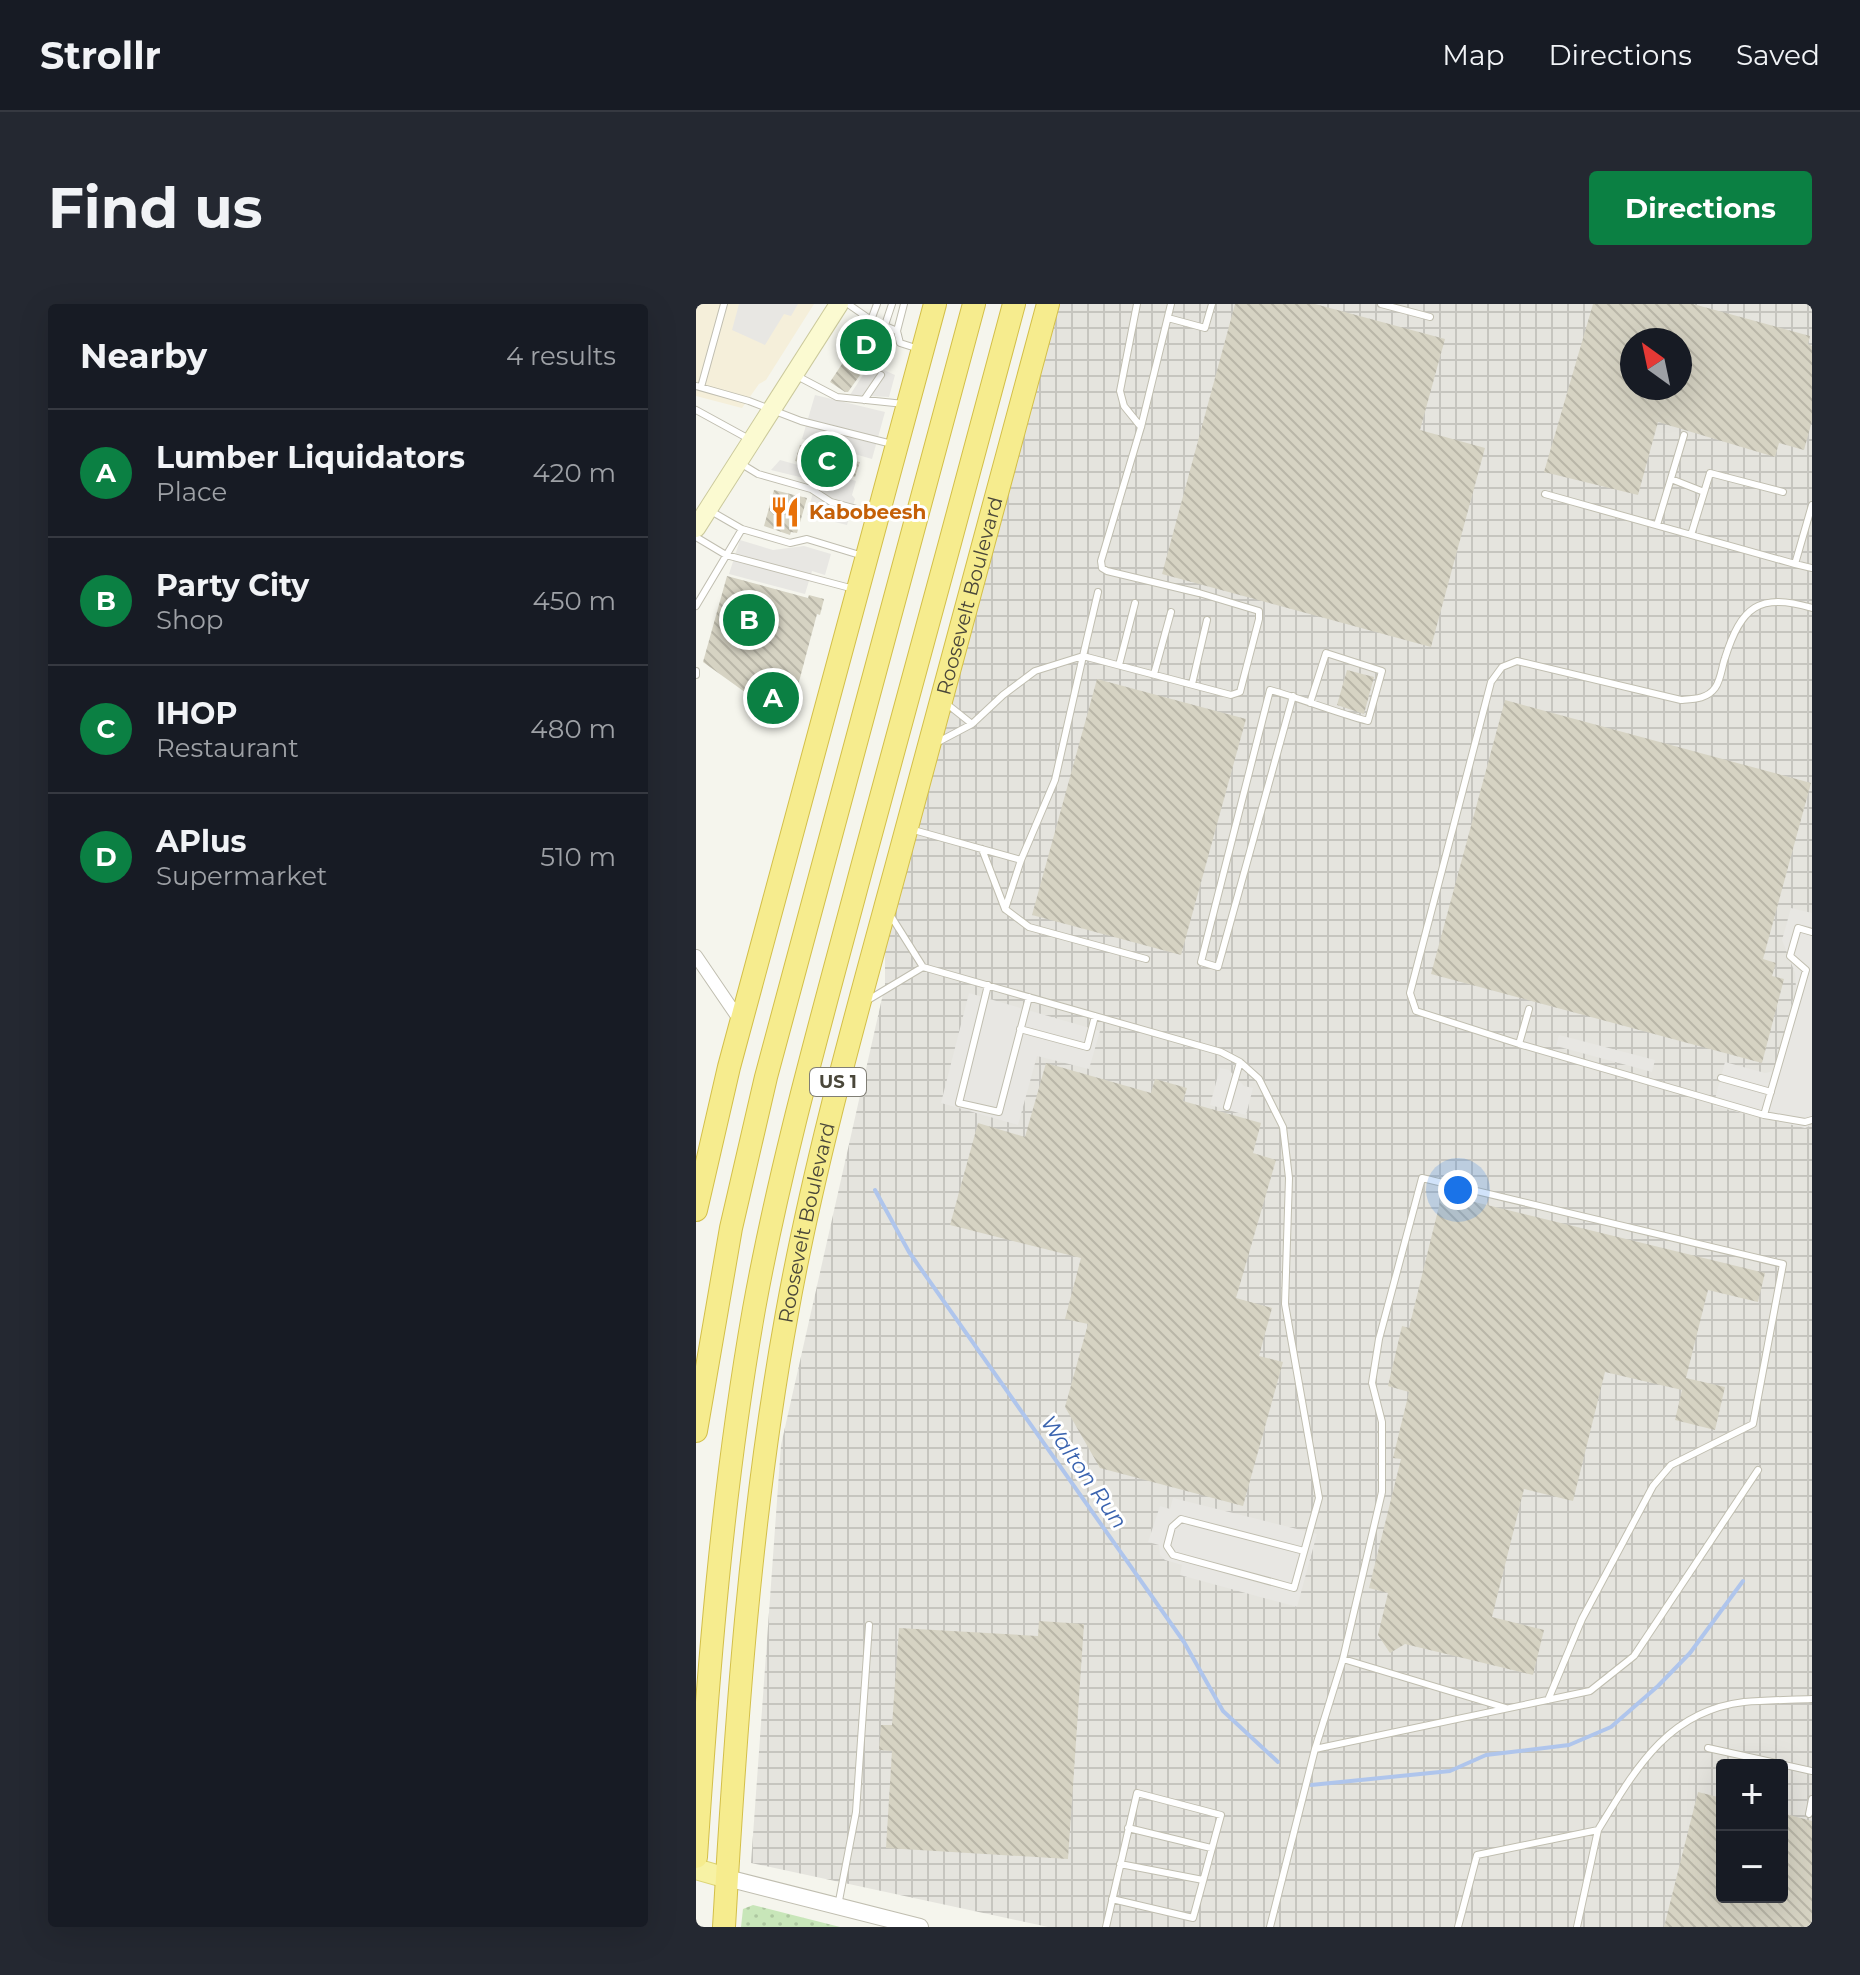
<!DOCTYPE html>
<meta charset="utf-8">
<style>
:root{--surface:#171b24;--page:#242831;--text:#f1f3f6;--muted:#9ea1a6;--line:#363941;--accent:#0b8043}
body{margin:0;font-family:Montserrat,sans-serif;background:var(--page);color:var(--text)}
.controls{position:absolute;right:24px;bottom:24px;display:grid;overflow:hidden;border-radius:8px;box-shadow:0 8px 32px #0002}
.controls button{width:72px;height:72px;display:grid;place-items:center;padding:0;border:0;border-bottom:2px solid var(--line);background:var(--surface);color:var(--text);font:40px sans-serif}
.compass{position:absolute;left:924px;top:24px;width:72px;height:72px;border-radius:50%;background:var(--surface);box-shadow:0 8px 32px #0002;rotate:327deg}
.you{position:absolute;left:762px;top:886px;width:28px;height:28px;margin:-20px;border:6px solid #fff;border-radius:50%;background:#1a73e8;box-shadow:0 0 0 12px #1a73e833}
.badge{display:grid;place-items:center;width:52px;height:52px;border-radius:50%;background:var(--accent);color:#fff;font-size:26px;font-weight:700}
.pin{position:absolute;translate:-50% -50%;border:4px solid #fff;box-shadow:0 2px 8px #0006}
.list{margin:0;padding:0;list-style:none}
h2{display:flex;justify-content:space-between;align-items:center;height:104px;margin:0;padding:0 32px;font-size:34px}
h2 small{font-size:26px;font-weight:400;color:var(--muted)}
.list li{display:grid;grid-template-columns:52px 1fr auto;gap:24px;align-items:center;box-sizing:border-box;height:128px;padding:0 32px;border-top:2px solid var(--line)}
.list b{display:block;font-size:30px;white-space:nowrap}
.list p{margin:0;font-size:26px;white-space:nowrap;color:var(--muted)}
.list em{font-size:26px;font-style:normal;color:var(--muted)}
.map{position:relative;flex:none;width:1116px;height:1623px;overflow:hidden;border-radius:8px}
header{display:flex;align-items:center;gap:48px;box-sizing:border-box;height:112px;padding:0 40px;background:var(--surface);border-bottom:2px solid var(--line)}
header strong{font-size:38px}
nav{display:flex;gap:44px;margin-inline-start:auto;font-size:28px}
.intro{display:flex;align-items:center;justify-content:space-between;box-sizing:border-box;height:192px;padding:0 48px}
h1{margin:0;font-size:56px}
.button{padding:20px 36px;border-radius:8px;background:var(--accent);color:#fff;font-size:28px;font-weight:700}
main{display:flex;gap:48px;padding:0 48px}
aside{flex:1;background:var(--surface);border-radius:8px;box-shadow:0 8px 32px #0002}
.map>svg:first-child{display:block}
.commercial{fill:#f5efda}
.industrial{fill:url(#industrial-grid);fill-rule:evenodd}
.grass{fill:url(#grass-dots)}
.parking{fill:#e8e7e3}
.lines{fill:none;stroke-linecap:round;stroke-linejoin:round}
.stream{stroke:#afc5ec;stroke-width:4}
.building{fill:url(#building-back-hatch);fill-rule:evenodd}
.service-casing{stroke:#c0beb0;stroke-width:8}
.minor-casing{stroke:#c0beb0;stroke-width:14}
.tertiary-casing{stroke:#c0beb0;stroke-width:18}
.secondary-casing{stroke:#cbc99c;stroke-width:20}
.primary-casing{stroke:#dcd474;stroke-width:22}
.trunk-casing{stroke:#d3bf49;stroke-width:24}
.service{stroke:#fff;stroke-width:6}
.minor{stroke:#fff;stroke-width:12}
.tertiary{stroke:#fff;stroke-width:16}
.secondary{stroke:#fbfad1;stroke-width:18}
.primary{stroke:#f7f2a4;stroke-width:20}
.trunk{stroke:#f6ec8e;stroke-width:22}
.labels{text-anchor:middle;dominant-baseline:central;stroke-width:6;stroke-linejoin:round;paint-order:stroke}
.shield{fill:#fff;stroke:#807e75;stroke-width:2}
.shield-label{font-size:18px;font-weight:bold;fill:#4a473a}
.food-label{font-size:20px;font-weight:bold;fill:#c56008;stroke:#fff;text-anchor:start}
.street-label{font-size:20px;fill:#4a473a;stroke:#fff}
.water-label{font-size:22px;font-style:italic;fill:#3a63af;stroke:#fff}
</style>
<header>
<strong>Strollr</strong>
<nav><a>Map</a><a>Directions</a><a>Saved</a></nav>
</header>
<div class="intro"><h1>Find us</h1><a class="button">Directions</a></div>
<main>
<aside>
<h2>Nearby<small>4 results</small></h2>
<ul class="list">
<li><span class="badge">A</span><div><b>Lumber Liquidators</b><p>Place</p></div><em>420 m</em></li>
<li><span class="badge">B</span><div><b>Party City</b><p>Shop</p></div><em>450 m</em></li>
<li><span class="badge">C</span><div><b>IHOP</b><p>Restaurant</p></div><em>480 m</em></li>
<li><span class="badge">D</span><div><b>APlus</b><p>Supermarket</p></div><em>510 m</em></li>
</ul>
</aside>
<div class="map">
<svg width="1116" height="1623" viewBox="0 0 1116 1623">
<defs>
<pattern id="industrial-grid" width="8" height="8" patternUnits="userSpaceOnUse" patternTransform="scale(2)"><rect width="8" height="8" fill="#e5e4de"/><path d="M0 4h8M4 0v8" fill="none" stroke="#c6c5bf"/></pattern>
<pattern id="grass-dots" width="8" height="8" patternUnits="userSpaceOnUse" patternTransform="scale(2)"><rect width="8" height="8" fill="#c8e6b9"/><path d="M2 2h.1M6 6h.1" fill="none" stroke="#adc7a0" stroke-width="1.8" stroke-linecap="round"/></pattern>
<pattern id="building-back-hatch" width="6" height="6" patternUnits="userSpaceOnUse" patternTransform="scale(2)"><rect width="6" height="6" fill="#d6d3c3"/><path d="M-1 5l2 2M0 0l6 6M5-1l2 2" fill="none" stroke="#b9b6a8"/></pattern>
</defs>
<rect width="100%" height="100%" fill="#f5f5ed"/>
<path class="commercial" d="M0 0H118L70 76 63 80 46 104 0 92Z"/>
<path class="industrial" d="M357 0H1116V1623H352L55 1559 85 1141 189 681V603ZM936 36H984V84H936ZM1026 1461H1086V1593H1026Z"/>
<path class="grass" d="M57 1601 144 1623H45L47 1605Z"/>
<path class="parking" d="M43 0H102L95 12 88 10 69 41 36 26Z
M174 60 199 71 193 93 154 91Z
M119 91 189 108 176 155 106 135Z
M84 156 160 177 156 191 159 195 151 221 111 211 120 177 75 166Z
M44 236 77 246 108 242 135 250 129 271 116 267 109 290 33 270Z
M1095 604 1116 609V821L1109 824 1017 802 1029 758 1069 769 1078 767 1100 684 1099 669 1086 636Z
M273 689 404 727 393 765 341 752 322 821 245 799Z
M863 731 959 756 956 768 860 742Z
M524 764 533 766 548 782 557 784 550 811 514 801Z
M477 1194 621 1230 601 1303 484 1271 486 1261 469 1256 464 1251 463 1241 452 1238 464 1202 474 1205Z"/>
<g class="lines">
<path class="stream" d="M179 886 213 948 488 1338 527 1407 582 1458
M615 1481 754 1467 790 1451 873 1441 915 1423 962 1382 994 1349 1047 1277"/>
</g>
<path class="building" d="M539 0H619L749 35 724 126 789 144 735 343 466 270Z
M897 0H997L1114 32 1112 40 1116 42V117L1108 146 1083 139 1079 153 962 118 942 191 848 168ZM936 36H984V84H936Z
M160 25 188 43 180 56 176 54 152 88H149L134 78 158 42 151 38Z
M104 141 122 146V143L155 152 154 156 164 158 159 173 99 157Z
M78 186 111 194 101 229 95 228 94 231 68 222Z
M31 272 112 294 113 291 128 295 124 311 121 310 92 419 7 358Z
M651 366 678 373 668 410 641 401Z
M401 375 550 415 485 651 336 611Z
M809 396 1115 479 1067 655 1080 659 1076 672 1088 675 1066 759 735 670Z
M350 759 455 789 459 775 491 784 487 797 565 819 557 849 580 856 540 994 576 1004 563 1052 587 1058 547 1202 404 1164 369 1103 392 1020 369 1015 385 954 254 921 282 819 329 833Z
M746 890 1069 969 1062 998 1012 986 990 1074 1029 1083 1019 1126 979 1116 986 1086 909 1068 877 1197 828 1185 796 1313 848 1326 837 1371 709 1340 694 1349 682 1331 692 1289 673 1284 705 1155 697 1154 713 1088 692 1082 706 1022 713 1024Z
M343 1317 388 1320 372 1555 190 1544 196 1447 183 1446 185 1421H196L203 1324 342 1332Z
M1002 1488 1026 1494V1593H1086V1509L1116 1517V1623H968Z"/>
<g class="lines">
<g class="service-casing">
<path id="service" d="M152 0 175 16 201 27 204 39 223 45
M441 0 424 87 428 102 445 123
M685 0 734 13
M472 14 509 24 516 0
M175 16 181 0
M189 21 196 0
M201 27 208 0
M101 72 141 93 208 100
M0 82 53 97 105 117 196 140
M5 83 28 0
M168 96 185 71
M0 106 53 135
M44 159 62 170 115 185 135 198 179 210
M975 175 1008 188
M849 190 1099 260
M1116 201 1099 260 1116 264
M13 206 46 225 94 239 111 235 167 252
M961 221 988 131
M995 231 1014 169 1087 188
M0 233 30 251 158 285
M402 288 387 352 535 391 544 388 563 315V307L503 289 411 267 406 264 405 257 445 123 475 0
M0 302 46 225
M423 361 439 299
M0 367V371
M458 370 475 308
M496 380 511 316
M597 392 522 663 505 658 574 386C607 395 638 408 672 417L686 367 630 349 614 399
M251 400 276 420
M214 525 325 556 359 476 387 352 339 367 307 391 276 420 242 438
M286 545 309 605
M325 556 309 605 333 623 450 655
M193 609 227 663 525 748 544 758 563 775 587 823 593 874 589 1000 623 1194 598 1284 477 1251 471 1242 476 1223 485 1215 608 1247
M292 681 263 799 303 808 333 693
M172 696 227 663
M833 705 823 740 1068 811 1109 818 1116 816
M324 725 391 743 399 712
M823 740 720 707 714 689 795 378 806 363 821 357 985 396C998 395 1011 395 1019 384 1025 376 1026 362 1029 354 1045 303 1063 288 1116 304
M1025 774 1075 788
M531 803 544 758
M1068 811 1110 666 1094 652 1102 624 1116 628
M647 1355 686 1188V1118L676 1079 683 1035 726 874 1087 960 1057 1120 975 1161 957 1182 886 1315 852 1396
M1012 1444 1116 1467
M619 1445 647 1355 810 1404
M1113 1510 1116 1495
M432 1524 515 1544
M902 1526C939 1466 971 1407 1048 1398 1071 1396 1094 1396 1116 1395
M424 1560 507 1576
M142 1602 160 1508 173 1321
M410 1623 441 1489 525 1511 497 1614 416 1595
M574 1623 619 1445 894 1387 938 1352 1062 1166
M762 1623 781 1551 902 1526 881 1623"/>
</g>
<g class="minor-casing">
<path id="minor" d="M0 652 45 718"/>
</g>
<g class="tertiary-casing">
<path id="tertiary" d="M31 1574 224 1623"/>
</g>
<g class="secondary-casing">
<path id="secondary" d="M0 224 143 0"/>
</g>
<g class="primary-casing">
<path id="primary" d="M0 1565 31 1574"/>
</g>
<g class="trunk-casing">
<g id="trunk">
<path d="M0 906 33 763 239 0"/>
<path d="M0 1127 35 924 70 773 278 0"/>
<path d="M0 1553C12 1369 26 1187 58 1005 85 856 127 710 166 563 217 375 268 188 318 0"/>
<path id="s1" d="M28 1623C40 1417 54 1212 91 1009 118 859 160 711 200 564 251 376 301 188 352 0"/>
</g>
</g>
<use href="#service" class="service"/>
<use href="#minor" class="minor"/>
<use href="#tertiary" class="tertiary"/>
<use href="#secondary" class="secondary"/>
<use href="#primary" class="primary"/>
<use href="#trunk" class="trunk"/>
</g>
<defs>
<g id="restaurant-bare" transform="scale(2.4)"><path d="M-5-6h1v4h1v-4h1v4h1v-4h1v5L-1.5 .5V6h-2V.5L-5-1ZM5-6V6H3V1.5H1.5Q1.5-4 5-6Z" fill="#e8710a" stroke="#fff" stroke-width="2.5" paint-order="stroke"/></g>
</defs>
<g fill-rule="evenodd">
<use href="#restaurant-bare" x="89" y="208"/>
</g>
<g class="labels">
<rect class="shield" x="114" y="764" width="56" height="28" rx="6"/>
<g class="shield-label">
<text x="142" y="778">US 1</text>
</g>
<g class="food-label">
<text x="113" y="208">Kabobeesh</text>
</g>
<g class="street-label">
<text stroke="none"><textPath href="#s1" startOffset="1358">Roosevelt Boulevard</textPath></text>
<text stroke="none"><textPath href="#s1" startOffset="710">Roosevelt Boulevard</textPath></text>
</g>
<g class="water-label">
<text transform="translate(388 1168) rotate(55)">Walton Run</text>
</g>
</g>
</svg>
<div class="controls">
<button>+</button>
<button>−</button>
</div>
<svg class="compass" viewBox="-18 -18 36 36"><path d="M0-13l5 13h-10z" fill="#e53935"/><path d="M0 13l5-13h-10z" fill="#9ea1a6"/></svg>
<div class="you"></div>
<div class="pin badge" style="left:77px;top:394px">A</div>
<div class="pin badge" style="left:53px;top:316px">B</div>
<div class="pin badge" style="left:131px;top:157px">C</div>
<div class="pin badge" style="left:170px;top:41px">D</div>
</div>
</main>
